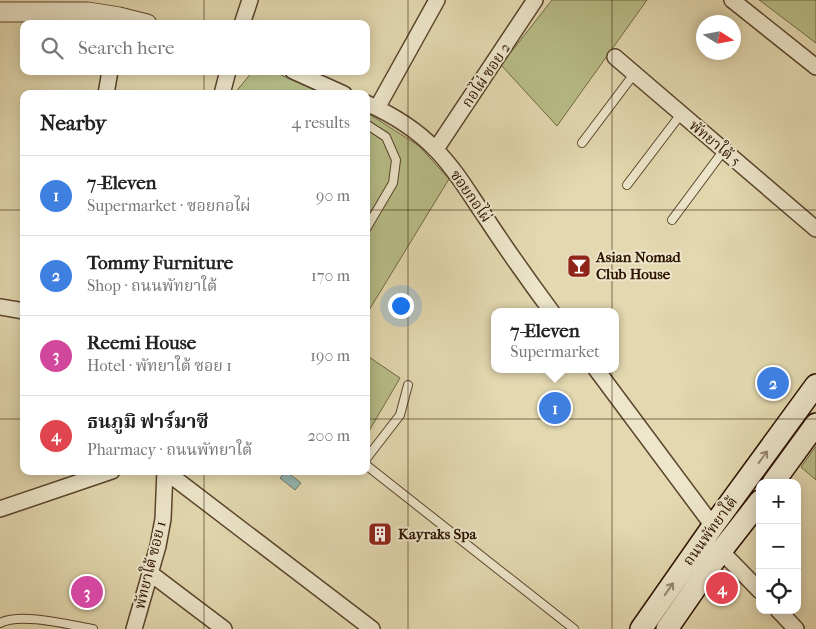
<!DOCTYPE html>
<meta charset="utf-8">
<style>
:root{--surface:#fff;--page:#f2f2f2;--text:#222;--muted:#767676;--line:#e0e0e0;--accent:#8f2418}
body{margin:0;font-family:"IM FELL French Canon","Noto Serif Thai",serif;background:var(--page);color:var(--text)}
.controls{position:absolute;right:15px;bottom:15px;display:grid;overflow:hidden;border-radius:10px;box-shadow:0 2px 12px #0003}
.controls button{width:45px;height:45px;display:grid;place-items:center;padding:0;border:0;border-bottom:1px solid var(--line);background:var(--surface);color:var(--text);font:25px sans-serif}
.compass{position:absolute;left:696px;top:15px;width:45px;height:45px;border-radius:50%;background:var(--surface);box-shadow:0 2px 12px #0003;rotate:101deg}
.you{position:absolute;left:400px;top:305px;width:18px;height:18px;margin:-12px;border:4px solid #fff;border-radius:50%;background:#1a73e8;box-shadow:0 0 0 8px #1a73e833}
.badge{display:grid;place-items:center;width:32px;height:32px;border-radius:50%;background:var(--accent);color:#fff;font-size:16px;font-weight:700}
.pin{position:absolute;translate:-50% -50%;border:2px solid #fff;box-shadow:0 1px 5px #0006}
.popup{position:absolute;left:491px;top:308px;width:128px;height:65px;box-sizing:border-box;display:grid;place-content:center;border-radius:10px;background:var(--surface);filter:drop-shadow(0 1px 4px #0005);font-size:16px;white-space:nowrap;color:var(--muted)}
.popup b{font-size:19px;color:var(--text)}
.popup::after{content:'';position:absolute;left:50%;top:100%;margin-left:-10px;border:10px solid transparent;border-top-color:var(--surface)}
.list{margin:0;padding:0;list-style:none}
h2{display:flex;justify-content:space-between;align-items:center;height:65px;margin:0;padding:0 20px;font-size:21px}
h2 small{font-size:16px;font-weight:400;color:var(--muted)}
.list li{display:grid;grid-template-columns:32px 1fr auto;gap:15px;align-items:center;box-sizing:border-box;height:80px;padding:0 20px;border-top:1px solid var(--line)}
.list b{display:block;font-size:19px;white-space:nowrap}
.list p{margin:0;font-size:16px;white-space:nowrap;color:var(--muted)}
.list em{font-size:16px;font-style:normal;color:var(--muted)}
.icon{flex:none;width:28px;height:28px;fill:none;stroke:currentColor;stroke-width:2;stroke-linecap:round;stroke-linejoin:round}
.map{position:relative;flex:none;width:816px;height:629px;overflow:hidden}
.search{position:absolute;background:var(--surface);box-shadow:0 2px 12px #0003;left:20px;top:20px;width:350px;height:55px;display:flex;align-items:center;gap:12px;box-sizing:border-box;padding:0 18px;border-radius:10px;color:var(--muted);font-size:19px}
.panel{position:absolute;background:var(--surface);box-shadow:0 2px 12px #0003;left:20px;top:90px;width:350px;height:385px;border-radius:10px}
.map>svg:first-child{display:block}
.green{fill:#b8be88;stroke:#726844}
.water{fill:#97b8b3;stroke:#6d766b}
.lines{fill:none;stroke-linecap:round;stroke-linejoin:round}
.service-casing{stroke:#5a442c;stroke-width:10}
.minor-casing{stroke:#5a442c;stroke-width:18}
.tertiary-casing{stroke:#5a442c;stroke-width:21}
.secondary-casing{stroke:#2d1200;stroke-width:24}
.service{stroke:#ede6cb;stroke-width:8}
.minor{stroke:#ede6cb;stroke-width:15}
.tertiary{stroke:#ede6cb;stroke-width:19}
.secondary{stroke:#ede6cb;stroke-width:21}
.oneway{stroke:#978770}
.grid{fill:none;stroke:#2d1200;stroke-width:1;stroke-opacity:0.55}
.labels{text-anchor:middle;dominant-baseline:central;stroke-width:4;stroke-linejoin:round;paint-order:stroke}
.street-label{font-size:15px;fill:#2d1200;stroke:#ede6cb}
.poi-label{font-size:15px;font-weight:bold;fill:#2d1200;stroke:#ede6cb;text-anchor:start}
</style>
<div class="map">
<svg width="816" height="629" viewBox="0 0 816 629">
<rect width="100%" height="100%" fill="#e3d8af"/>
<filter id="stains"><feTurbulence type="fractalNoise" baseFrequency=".004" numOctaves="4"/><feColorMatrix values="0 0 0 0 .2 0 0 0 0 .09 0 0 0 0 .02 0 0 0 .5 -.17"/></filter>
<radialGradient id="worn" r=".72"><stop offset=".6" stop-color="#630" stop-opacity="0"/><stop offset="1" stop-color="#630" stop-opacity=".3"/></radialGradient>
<path class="green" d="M552 0H647L557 126 501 65Z
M759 0H816V43L762 2Z
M253 71H272L325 94H234Z
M366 112 419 146 449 179 366 315Z
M366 355 400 378 366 436Z
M816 446V480L801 467Z"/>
<path class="water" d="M286 471 301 483 295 490 280 478Z"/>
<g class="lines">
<g class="service-casing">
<path id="service" d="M366 124 386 137 396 160 393 183 366 229
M582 143 634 74
M627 185 681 114
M672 220 724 150
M366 459 400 415 408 385
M366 465 574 629
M0 623C20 612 70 625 93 629"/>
</g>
<g class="minor-casing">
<path id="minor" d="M732 0 816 67
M242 24 250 0
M615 57 816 229
M293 71 344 94
M106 94 110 71
M222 94 228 71
M366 103C391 114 417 130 436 150 456 170 470 195 486 218 507 250 529 281 552 312
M377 108 437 0
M436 149 535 0
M0 307 24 311
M596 369 713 526
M165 471 372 629
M0 509 112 471
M721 551 760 591
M150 573 224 629
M778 610 796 629
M134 629 158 546 163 519 165 471"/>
</g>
<g class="tertiary-casing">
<path id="tertiary" d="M0 12H88L119 17 147 24"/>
</g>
<g class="secondary-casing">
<path id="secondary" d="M773 483 816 424
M641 629 713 526 816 385
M667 629 721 551 760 501"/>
</g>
<use href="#service" class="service"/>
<use href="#minor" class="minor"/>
<use href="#tertiary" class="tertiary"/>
<use href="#secondary" class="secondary"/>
</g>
<defs><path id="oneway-shaft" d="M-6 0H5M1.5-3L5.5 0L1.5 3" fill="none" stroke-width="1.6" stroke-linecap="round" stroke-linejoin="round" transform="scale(1.25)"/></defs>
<g class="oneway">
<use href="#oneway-shaft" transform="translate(763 457) rotate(-54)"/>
<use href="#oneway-shaft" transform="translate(669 589) rotate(-55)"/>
</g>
<path class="grid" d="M204 0V24M408 0V629M612 0V629M204 71V94M0 210H24M366 210H816M0 419H24M366 419H816M204 471V629"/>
<defs>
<g id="bar-square" transform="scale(1.25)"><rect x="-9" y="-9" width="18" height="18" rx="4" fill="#8f2418" stroke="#ede6cb"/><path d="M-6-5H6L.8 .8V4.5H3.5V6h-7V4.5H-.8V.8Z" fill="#fff"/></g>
<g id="building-square" transform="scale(1.25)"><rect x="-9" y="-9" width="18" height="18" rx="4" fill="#8f2418" stroke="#ede6cb"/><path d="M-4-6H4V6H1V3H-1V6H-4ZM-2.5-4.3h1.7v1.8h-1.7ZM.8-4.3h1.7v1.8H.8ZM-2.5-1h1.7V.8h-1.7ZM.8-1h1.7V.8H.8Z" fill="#fff"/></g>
</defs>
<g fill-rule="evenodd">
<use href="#bar-square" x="579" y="266"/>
<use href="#building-square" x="380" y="534"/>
</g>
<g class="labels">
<g class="street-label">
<text transform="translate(486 75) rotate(-56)">กอไผ่ ซอย 2</text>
<text transform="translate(715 143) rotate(40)">พัทยาใต้ 5</text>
<text transform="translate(471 196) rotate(55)">ซอยกอไผ่</text>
<text transform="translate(710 531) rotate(-54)">ถนนพัทยาใต้</text>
<text transform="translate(150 565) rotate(-76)">พัทยาใต้ ซอย 1</text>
</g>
<g class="poi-label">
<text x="596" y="257">Asian Nomad<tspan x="596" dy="17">Club House</tspan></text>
<text x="398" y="534">Kayraks Spa</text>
</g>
</g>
<rect width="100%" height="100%" filter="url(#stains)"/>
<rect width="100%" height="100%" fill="url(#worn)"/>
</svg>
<div class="controls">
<button>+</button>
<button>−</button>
<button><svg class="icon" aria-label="locate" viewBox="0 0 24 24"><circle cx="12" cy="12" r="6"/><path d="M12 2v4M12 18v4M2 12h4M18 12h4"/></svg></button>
</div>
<svg class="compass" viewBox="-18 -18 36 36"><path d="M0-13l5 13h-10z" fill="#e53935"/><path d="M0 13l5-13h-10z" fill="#767676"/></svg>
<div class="you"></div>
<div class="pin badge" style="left:555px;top:408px;background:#3f7fe0">1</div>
<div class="popup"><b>7-Eleven</b>Supermarket</div>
<div class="pin badge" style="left:773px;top:383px;background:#3f7fe0">2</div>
<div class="pin badge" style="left:87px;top:592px;background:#d1479c">3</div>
<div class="pin badge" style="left:722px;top:588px;background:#e0444e">4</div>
<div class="search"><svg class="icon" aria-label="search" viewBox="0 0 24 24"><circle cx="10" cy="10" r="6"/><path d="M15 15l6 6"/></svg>Search here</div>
<section class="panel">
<h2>Nearby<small>4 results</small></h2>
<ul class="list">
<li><span class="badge" style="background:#3f7fe0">1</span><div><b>7-Eleven</b><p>Supermarket · ซอยกอไผ่</p></div><em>90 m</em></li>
<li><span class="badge" style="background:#3f7fe0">2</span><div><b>Tommy Furniture</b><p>Shop · ถนนพัทยาใต้</p></div><em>170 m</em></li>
<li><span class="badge" style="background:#d1479c">3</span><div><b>Reemi House</b><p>Hotel · พัทยาใต้ ซอย 1</p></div><em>190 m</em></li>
<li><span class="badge" style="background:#e0444e">4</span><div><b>ธนภูมิ ฟาร์มาซี</b><p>Pharmacy · ถนนพัทยาใต้</p></div><em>200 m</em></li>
</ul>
</section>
</div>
